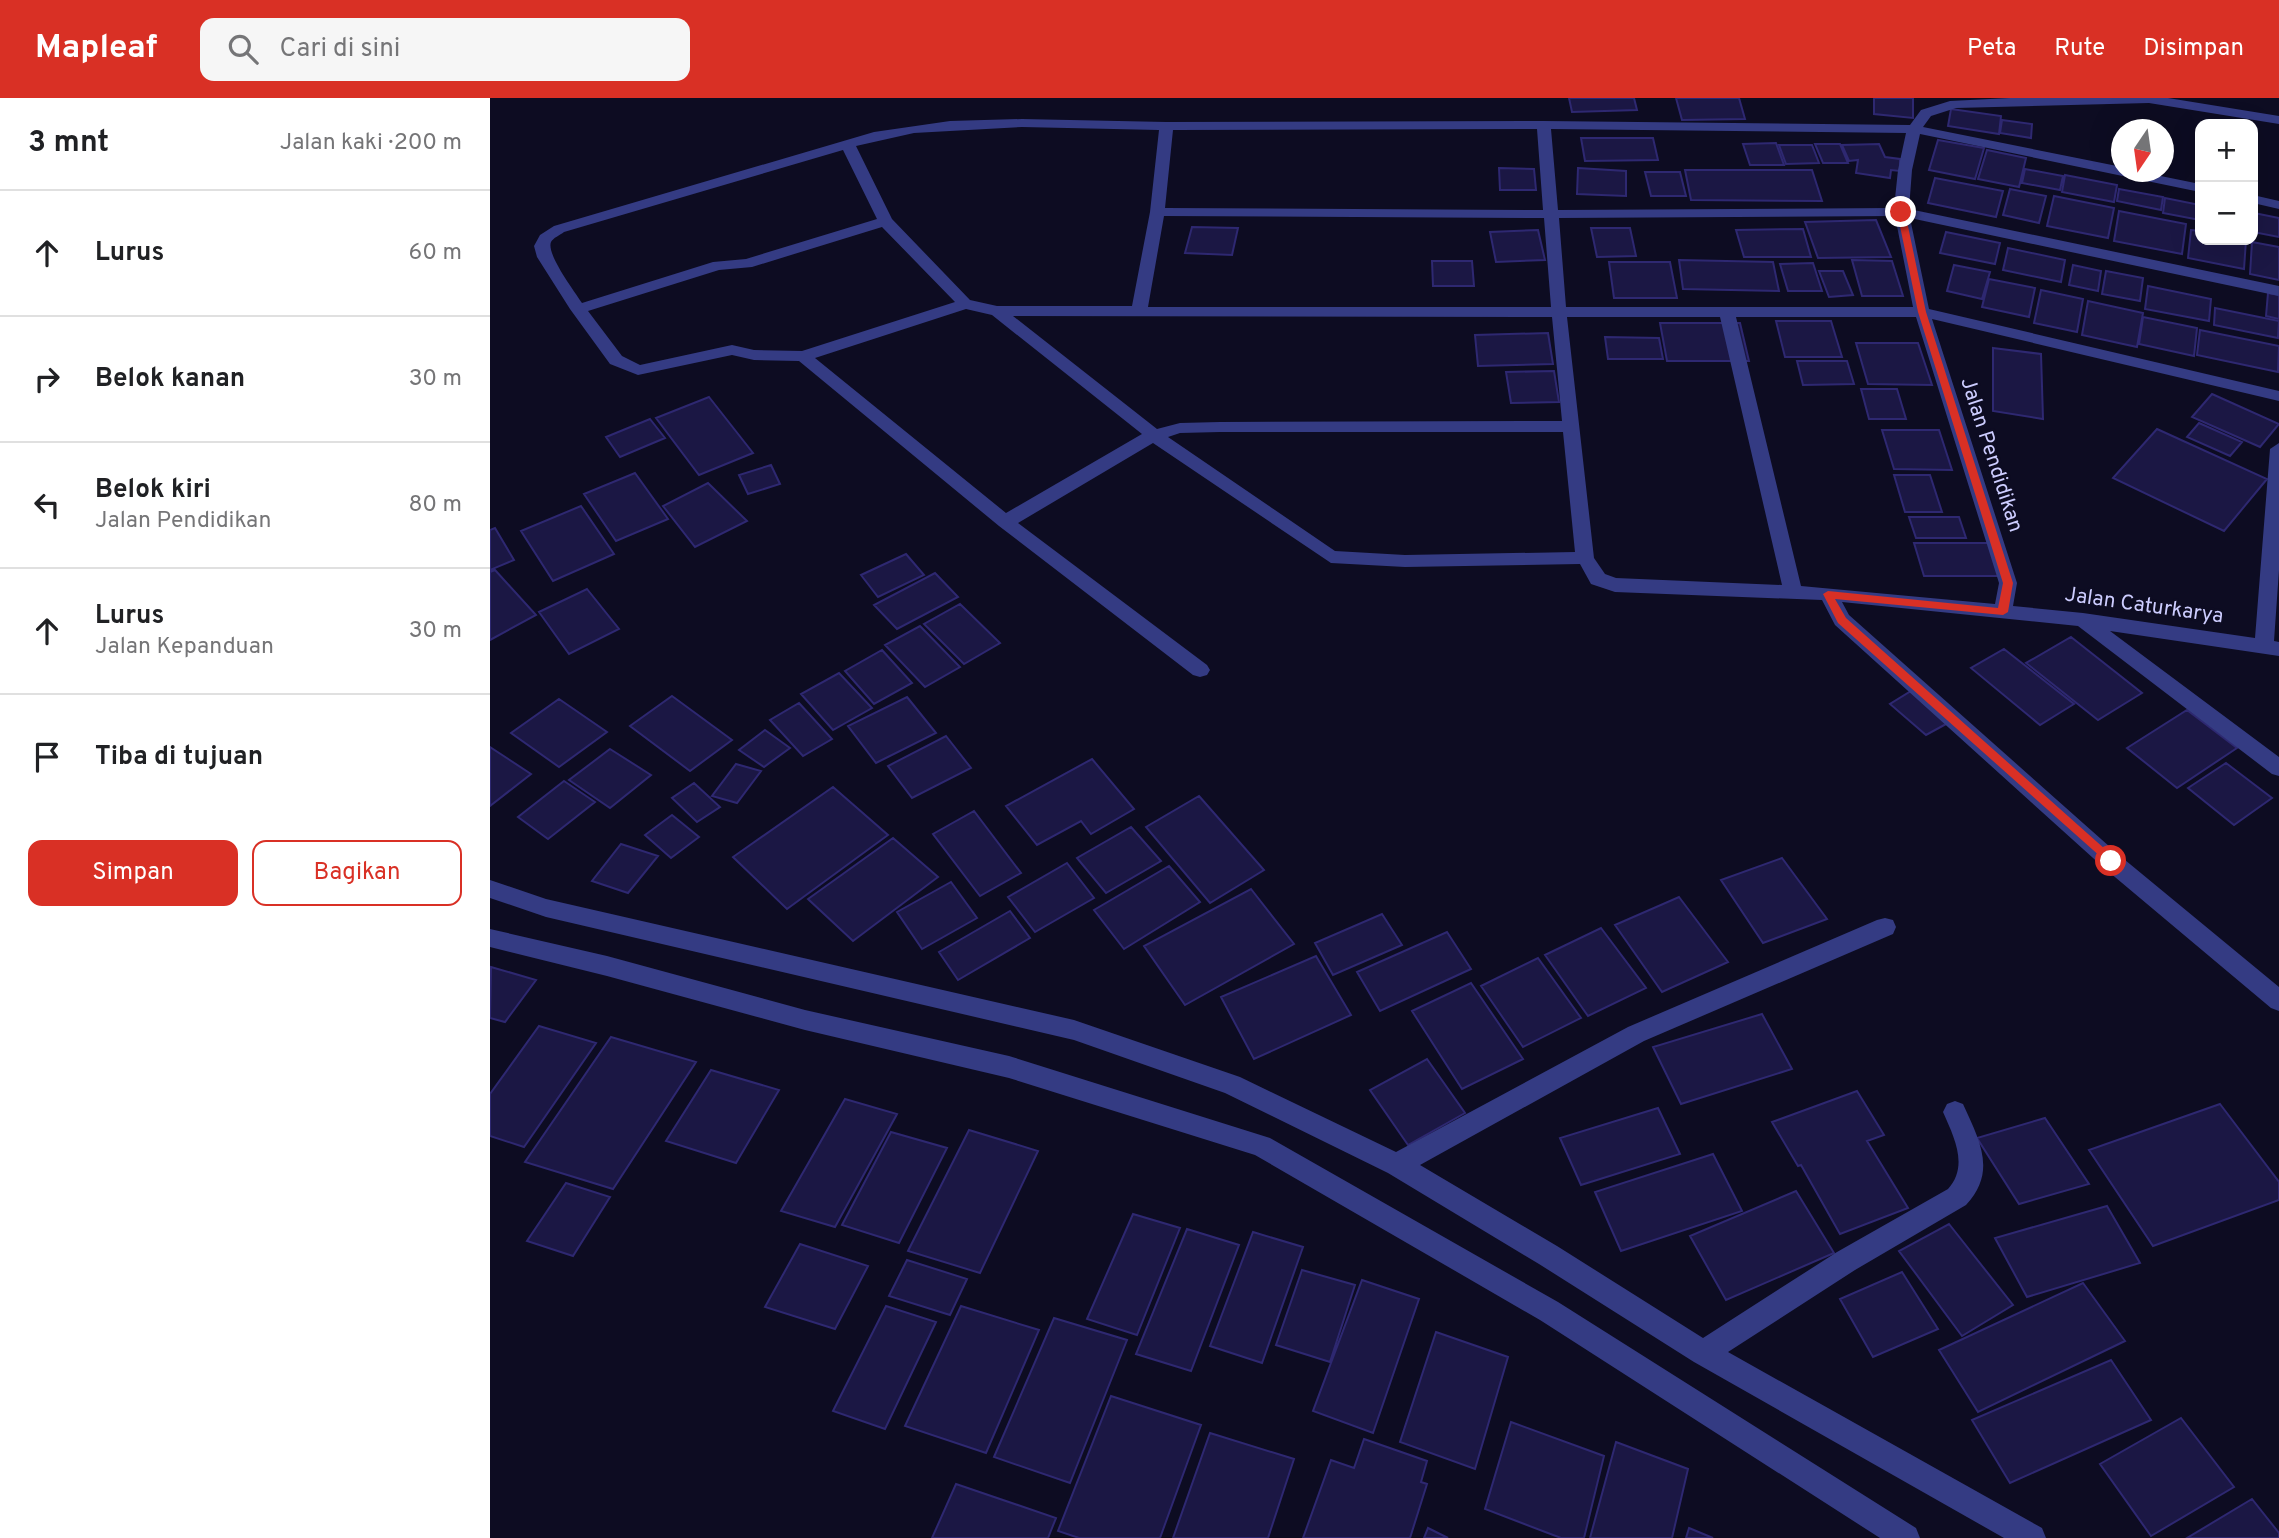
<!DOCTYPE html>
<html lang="id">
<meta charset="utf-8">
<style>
:root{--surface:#fff;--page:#f6f6f6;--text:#202124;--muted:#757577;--line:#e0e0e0;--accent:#d93025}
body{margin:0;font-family:Overpass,sans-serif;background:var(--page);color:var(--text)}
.controls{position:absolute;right:21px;top:21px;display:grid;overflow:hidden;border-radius:14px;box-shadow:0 7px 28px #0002}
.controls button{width:63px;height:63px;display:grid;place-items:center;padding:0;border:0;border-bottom:2px solid var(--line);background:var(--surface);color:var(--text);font:35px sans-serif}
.compass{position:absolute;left:1621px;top:21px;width:63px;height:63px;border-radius:50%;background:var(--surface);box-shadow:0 7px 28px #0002;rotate:193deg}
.stop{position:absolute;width:21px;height:21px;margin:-16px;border:5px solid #d93025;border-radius:50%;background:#fff}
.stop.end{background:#d93025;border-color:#fff;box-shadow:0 2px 7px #0008}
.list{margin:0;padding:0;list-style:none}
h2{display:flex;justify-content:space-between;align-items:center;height:91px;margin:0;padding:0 28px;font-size:30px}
h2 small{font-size:23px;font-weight:400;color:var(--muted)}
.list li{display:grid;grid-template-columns:46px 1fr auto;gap:21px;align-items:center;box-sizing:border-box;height:126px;padding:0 28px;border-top:2px solid var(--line)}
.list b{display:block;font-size:26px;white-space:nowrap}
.list p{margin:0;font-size:23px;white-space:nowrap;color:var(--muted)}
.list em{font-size:23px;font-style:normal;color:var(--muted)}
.actions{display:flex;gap:14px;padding:21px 28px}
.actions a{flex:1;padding:16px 0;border:2px solid var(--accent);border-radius:14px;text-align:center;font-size:24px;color:var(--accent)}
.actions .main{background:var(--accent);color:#fff}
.icon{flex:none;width:38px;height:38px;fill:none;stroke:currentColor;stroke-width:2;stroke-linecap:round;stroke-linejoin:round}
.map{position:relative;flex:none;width:1789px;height:1440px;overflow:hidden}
header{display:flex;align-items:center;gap:42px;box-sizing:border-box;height:98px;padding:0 35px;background:var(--accent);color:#fff}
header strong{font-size:33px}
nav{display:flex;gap:38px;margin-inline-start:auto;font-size:24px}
.search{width:490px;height:63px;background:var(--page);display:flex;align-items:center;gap:18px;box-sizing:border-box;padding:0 24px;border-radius:14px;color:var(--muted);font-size:26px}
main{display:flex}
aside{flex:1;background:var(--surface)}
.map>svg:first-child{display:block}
.building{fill:#1b1744;stroke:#2e2871;stroke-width:2}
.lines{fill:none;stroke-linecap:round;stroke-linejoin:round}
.street{fill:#343b83;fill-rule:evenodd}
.route{fill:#d93025}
.labels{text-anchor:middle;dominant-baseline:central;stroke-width:5;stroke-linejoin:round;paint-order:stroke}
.street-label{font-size:21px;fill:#cdcdff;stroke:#0d0c22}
</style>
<header>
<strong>Mapleaf</strong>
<div class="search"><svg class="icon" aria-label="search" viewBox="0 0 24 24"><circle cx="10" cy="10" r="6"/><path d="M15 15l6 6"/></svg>Cari di sini</div>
<nav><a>Peta</a><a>Rute</a><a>Disimpan</a></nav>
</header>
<main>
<aside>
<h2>3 mnt<small>Jalan kaki · 200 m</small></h2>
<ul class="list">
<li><svg class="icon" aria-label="ahead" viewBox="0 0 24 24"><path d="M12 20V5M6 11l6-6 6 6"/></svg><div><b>Lurus</b></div><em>60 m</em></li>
<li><svg class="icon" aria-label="right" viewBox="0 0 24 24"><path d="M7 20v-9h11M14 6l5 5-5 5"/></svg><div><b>Belok kanan</b></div><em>30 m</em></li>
<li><svg class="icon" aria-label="left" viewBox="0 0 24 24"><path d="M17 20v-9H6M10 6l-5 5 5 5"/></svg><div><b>Belok kiri</b><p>Jalan Pendidikan</p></div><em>80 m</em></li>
<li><svg class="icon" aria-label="ahead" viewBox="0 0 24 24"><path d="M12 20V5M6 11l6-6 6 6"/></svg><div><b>Lurus</b><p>Jalan Kepanduan</p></div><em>30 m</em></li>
<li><svg class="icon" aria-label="arrive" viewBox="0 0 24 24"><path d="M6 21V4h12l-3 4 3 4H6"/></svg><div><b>Tiba di tujuan</b></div></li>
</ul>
<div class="actions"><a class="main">Simpan</a><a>Bagikan</a></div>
</aside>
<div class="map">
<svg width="1789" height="1440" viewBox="0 0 1789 1440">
<rect width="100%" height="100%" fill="#0d0c22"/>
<path class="building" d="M1079 0H1144L1147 12 1082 14Z
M1186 0H1249L1255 21 1192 22Z
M1384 0H1423V20L1384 16Z
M1461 11 1511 18 1509 36 1458 28Z
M1512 22 1542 26 1541 40 1510 35Z
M1091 40H1163L1168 62 1095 63Z
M1448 42 1494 50 1485 81 1439 72Z
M1286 45 1294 67H1260L1253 46Z
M1325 46H1350L1358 65H1333Z
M1389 46 1395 59 1410 61V73L1401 72 1400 80 1366 75 1368 62 1359 63 1352 47Z
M1289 47H1322L1329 65 1296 66Z
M1497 52 1536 60 1529 89 1488 81Z
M1009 70 1044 71 1046 92H1010Z
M1088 70 1136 73V98L1087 96Z
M1535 71 1573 78 1570 92 1532 85Z
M1195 72H1322L1332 103 1201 102Z
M1155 74H1190L1196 98H1161Z
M1575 77 1627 87 1624 104 1572 94Z
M1445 80 1513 93 1506 119 1438 105Z
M1520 91 1556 98 1549 125 1513 117Z
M1629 91 1673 99 1671 112 1627 103Z
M1564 98 1624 110 1618 140 1557 128Z
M1675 100 1710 107V122L1673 115Z
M1629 113 1696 126 1692 156 1624 143Z
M1764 115 1789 120V139L1763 134Z
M1386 122 1401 159 1328 160 1315 124Z
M702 129 748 130 742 157 695 155Z
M1101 130H1140L1146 158 1107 159Z
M1313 131 1321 159H1254L1246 132Z
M1048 132 1055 162 1006 164 1000 134Z
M1701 132 1710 133V142H1756L1754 171 1698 160Z
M1456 134 1510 145 1505 166 1450 155Z
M1762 144 1789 149V182L1760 176Z
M1518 150 1575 162 1571 184 1513 172Z
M1189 162 1283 164 1289 193 1193 191Z
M1362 162 1402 163 1413 198H1372Z
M942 163H982L984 188H943Z
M1119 164H1180L1187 200H1124Z
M1323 165 1332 193H1298L1290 166Z
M1464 167 1500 174 1492 201 1457 193Z
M1583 167 1611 173 1608 193 1579 187Z
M1329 173H1353L1363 197 1339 199Z
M1616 173 1653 180 1650 203 1612 196Z
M1499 181 1545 190 1539 219 1492 209Z
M1658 188 1721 201 1719 223 1655 211Z
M1551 192 1593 201 1587 234 1544 225Z
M1778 195 1789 197V221L1776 218Z
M1598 203 1653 215 1647 249 1592 237Z
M1725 210 1789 223 1788 240 1724 227Z
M1653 219 1707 230 1704 258 1649 246Z
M1286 223H1341L1352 259H1295Z
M1170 225H1250L1259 263H1177Z
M1710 232 1789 248 1788 274 1707 257Z
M1058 235 1063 266 988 268 985 237Z
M1115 239 1169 240 1173 261H1118Z
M1366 245H1428L1442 287 1378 286Z
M1503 250 1551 256 1553 321 1503 313Z
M1307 263H1357L1364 286 1313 287Z
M1064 273 1069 304 1021 305 1016 274Z
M1371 291H1407L1416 321H1379Z
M1722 296 1789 326 1770 349 1702 319Z
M219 299 263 355 209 377 166 320Z
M160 321 175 340 130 359 116 339Z
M1709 325 1752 344 1740 358 1697 339Z
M1667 331 1777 381 1734 433 1623 380Z
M1392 332H1449L1462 372 1404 371Z
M281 367 290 386 258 396 249 377Z
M145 375 178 421 126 443 94 396Z
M1404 377H1440L1452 414H1415Z
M218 385 257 423 205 449 173 408Z
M91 408 124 456 63 483 31 433Z
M1419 419H1469L1476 440H1426Z
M5 430 24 462 0 472V432Z
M1424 445H1499L1511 478H1434Z
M416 456 434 477 388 499 371 477Z
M5 472 46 517 0 542V474Z
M445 475 468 499 407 531 384 507Z
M97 491 129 531 79 556 49 514Z
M470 506 510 545 474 566 434 526Z
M430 528 470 569 435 589 395 547Z
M1581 539 1652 595 1608 622 1536 565Z
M1514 551 1584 606 1550 627 1481 570Z
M392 552 422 585 384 606 355 573Z
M349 575 382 610 343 632 311 596Z
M1421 593 1458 625 1436 637 1400 606Z
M182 598 242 642 200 673 140 628Z
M417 599 446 635 386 665 358 628Z
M69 601 117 634 69 669 21 635Z
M309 605 342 641 313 658 280 622Z
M1697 612 1747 650 1687 690 1637 650Z
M275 632 300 650 274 669 249 652Z
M456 638 481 670 422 700 398 668Z
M0 649 41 676 0 708Z
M120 651 161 677 120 710 79 682Z
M602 661 644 711 601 736 591 723 547 747 516 708Z
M1736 665 1782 700 1744 727 1698 690Z
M246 666 271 673 247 705 222 698Z
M74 683 105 704 58 741 28 719Z
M204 685 230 709 207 724 182 700Z
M343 689 398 737 297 811 243 759Z
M709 698 774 772 720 805 656 729Z
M484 713 531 775 490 798 443 736Z
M182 717 209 739 181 760 155 737Z
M641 729 671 763 616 795 587 760Z
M403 740 448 779 363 843 318 801Z
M131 746 168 758 138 795 102 783Z
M1292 760 1337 821 1273 845 1231 782Z
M577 765 604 800 545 834 518 799Z
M679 768 710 804 634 851 604 812Z
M461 784 487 820 432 851 407 814Z
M761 791 804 846 695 907 654 848Z
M1189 799 1238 864 1172 894 1125 827Z
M520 813 540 840 468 882 449 854Z
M892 816 912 847 843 877 825 845Z
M1111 830 1156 890 1098 918 1055 857Z
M957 834 981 871 890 913 867 874Z
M826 858 861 917 764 961 731 899Z
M1048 860 1091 920 1033 949 991 888Z
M1 869 46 882 15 924 0 920Z
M981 885 1033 961 972 991 922 913Z
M1272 916 1302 971 1191 1006 1163 949Z
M49 928 106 945 34 1049 0 1038V996Z
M121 939 206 964 123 1091 35 1064Z
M937 961 975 1015 918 1047 880 992Z
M221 972 289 992 246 1065 176 1043Z
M1367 993 1394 1037 1377 1043 1418 1110 1350 1136 1311 1067 1308 1068 1282 1024Z
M355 1001 407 1016 345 1129 291 1113Z
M1730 1006 1789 1084V1102L1663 1148 1599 1052Z
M1168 1010 1190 1056 1091 1087 1070 1040Z
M1555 1020 1599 1086 1529 1106 1487 1040Z
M479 1032 548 1053 490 1175 418 1153Z
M401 1034 457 1050 409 1145 352 1127Z
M1223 1056 1252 1113 1131 1153 1105 1094Z
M76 1085 120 1099 83 1158 37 1143Z
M1306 1093 1344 1155 1236 1202 1200 1138Z
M1617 1108 1650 1165 1537 1199 1505 1140Z
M643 1116 690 1130 647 1237 597 1221Z
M1459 1126 1523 1207 1472 1238 1409 1153Z
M697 1131 749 1147 701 1273 646 1256Z
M763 1134 813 1149 772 1265 720 1248Z
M310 1146 378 1168 345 1231 275 1209Z
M417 1162 477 1181 460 1217 399 1198Z
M812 1172 865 1187 840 1264 786 1247Z
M1412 1174 1448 1231 1383 1259 1350 1201Z
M872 1182 929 1201 883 1335 823 1313Z
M1593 1185 1635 1243 1488 1314 1449 1252Z
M396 1208 446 1224 395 1331 343 1313Z
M471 1208 549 1232 496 1355 415 1328Z
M564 1220 637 1242 580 1385 504 1359Z
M946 1234 1018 1259 985 1371 910 1344Z
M1621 1262 1661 1322 1520 1385 1482 1322Z
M621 1298 711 1327 670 1440H589L568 1433Z
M1691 1320 1744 1389 1661 1438 1610 1366Z
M1021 1324 1114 1358 1094 1440H1071L995 1411Z
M720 1335 804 1361 778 1440H683Z
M874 1341 937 1363 931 1384 937 1386 920 1440H813L841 1362 864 1370Z
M1126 1344 1198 1371 1182 1440H1100Z
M466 1386 566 1420 558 1440H442Z
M1762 1401 1789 1435V1440H1697Z
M938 1430 958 1440H934Z
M1199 1430 1223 1440H1196Z"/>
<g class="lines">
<path class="street" d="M1520 0H1678L1789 18V26L1659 5 1466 10 1441 18 1433 29 1632 69V74H1651L1710 86V94L1430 36 1422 72 1419 111 1789 188V198L1420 120 1439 211 1789 293V303L1442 221 1527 485 1523 508 1593 515 1765 540 1780 351 1789 345V472L1784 543 1789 544V558L1620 533 1789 659V678L1782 676 1588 528 1352 504 1359 517 1629 757 1789 889V913L1781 910 1613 769 1345 527 1332 502 1125 494 1101 486 1090 466 915 469 841 465 663 345 528 425 717 567 720 572 717 577 710 579 703 577 509 428 309 263 264 262 242 257 148 277 120 266 80 211 47 159 44 148 50 137 64 128 384 34 460 23 532 21 676 24 1054 23 1420 27 1431 12 1460 3ZM532 29 669 32 660 114 642 208H507L480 202 402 121 366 48 424 35ZM1047 31 1053 112 675 110 683 32ZM1061 31 1416 35 1408 72 1404 110 1068 112ZM353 52 387 121 256 161 223 164 92 205C85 194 56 156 61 144 63 140 70 137 74 134ZM674 118 1054 120 1061 209H658ZM1405 118 1423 209H1076L1069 120ZM392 129 465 204 312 253 264 252 242 247 150 267 132 258 98 213 229 172 262 169ZM476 211 502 217 652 336 516 415 325 260ZM523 218 1062 219 1072 323 730 324 690 325 667 331ZM1077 219H1230L1292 487 1126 480 1115 476 1104 460ZM1246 219H1426L1509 485 1505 506 1311 488ZM730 334H1073L1085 454 915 457 845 453 678 339 690 335Z
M1763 97 1789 103V111L1763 105Z
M0 782 56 801 584 922 750 979 906 1054 1138 929 1387 822 1395 820 1403 822 1406 829 1403 836 1154 943 930 1067 1067 1148 1213 1240 1347 1154 1458 1091C1479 1068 1464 1039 1453 1014L1457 1006 1465 1003 1473 1006C1490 1043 1507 1074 1476 1107L1365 1172 1238 1254 1552 1430 1556 1440H1514L1204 1264 1049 1166 898 1075 735 995 584 942 56 819 0 800Z
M0 831 117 858 315 912 519 958 780 1040 1068 1204 1426 1430 1430 1440H1390L1050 1222 765 1057 519 980 315 932 117 878 0 849Z"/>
</g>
<path class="route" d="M1411 112 1415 114 1436 214 1523 485 1518 514 1513 517 1345 501 1356 520 1625 760 1627 763 1621 768 1348 525 1333 496 1338 493 1508 510 1513 485 1428 214 1407 114Z"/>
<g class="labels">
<g class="street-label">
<text transform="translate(1501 357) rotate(72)">Jalan Pendidikan</text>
<text transform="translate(1654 508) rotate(8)">Jalan Caturkarya</text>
</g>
</g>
</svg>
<div class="controls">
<button>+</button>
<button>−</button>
</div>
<svg class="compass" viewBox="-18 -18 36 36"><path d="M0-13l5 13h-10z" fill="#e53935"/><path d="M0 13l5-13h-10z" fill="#757577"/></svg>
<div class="stop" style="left:1621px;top:763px"></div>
<div class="stop end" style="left:1411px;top:114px"></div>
</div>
</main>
